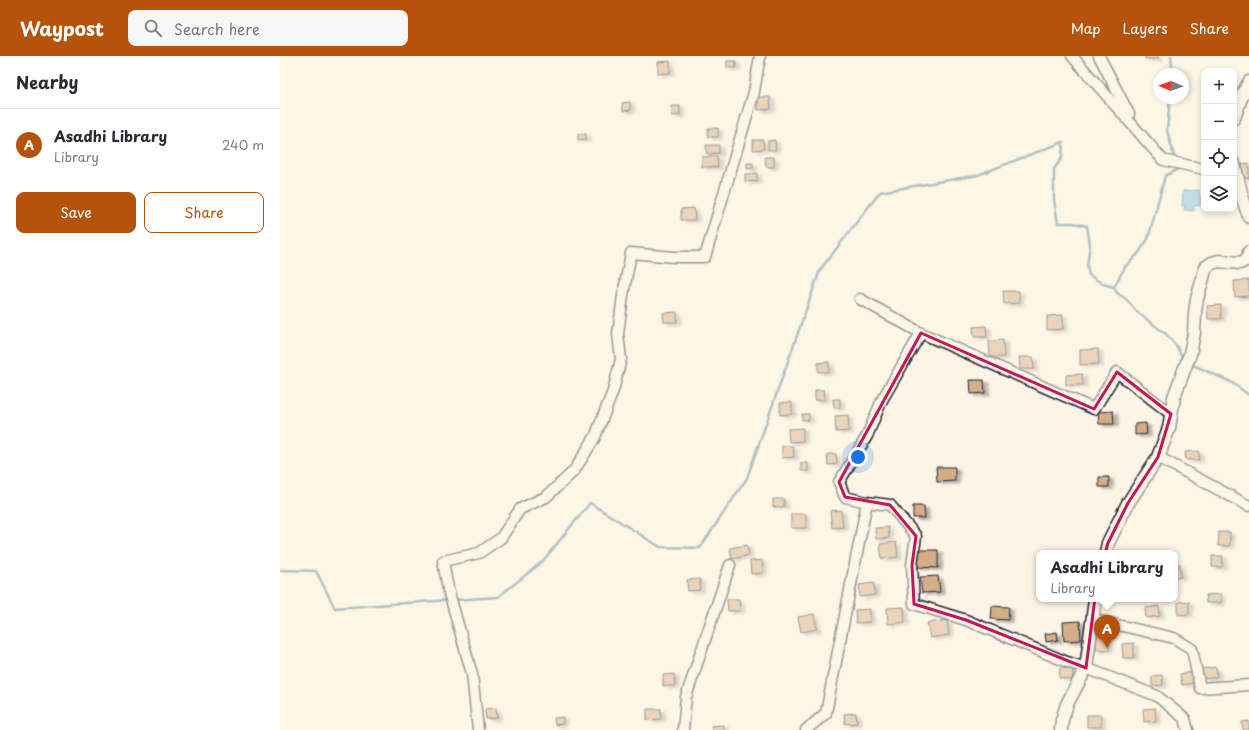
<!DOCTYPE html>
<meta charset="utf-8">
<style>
:root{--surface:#fff;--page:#f7f7f7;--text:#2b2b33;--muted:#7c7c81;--line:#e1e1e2;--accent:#b45309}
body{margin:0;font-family:"Playpen Sans",sans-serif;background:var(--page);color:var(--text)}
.controls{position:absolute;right:12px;top:12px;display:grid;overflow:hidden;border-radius:8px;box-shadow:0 2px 6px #0003}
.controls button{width:36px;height:36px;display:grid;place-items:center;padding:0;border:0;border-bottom:1px solid var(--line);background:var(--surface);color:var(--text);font:20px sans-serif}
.compass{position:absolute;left:873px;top:12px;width:36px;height:36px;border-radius:50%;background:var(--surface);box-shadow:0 2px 6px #0003;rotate:271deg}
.you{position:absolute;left:578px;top:401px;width:14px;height:14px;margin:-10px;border:3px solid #fff;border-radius:50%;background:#1a73e8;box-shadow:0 0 0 6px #1a73e833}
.badge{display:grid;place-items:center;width:26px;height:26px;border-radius:50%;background:var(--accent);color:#fff;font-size:13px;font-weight:700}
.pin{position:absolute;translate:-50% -33px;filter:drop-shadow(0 1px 2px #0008)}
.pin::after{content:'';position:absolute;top:21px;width:14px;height:12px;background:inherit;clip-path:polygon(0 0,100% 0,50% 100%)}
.popup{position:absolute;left:756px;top:494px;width:142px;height:52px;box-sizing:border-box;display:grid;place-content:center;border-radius:8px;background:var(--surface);filter:drop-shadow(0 1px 3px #0005);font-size:13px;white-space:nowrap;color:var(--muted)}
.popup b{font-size:15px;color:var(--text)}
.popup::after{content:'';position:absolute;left:50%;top:100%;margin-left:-8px;border:8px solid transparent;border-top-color:var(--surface)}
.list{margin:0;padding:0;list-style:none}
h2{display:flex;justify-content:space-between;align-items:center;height:52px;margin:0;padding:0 16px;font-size:17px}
h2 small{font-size:13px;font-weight:400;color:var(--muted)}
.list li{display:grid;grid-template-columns:26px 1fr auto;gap:12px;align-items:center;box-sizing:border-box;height:72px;padding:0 16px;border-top:1px solid var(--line)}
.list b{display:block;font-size:15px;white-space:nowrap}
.list p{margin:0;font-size:13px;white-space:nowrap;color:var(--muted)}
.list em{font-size:13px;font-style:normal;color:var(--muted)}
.actions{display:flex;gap:8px;padding:12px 16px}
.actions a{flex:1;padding:9px 0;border:1px solid var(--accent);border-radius:8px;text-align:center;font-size:14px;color:var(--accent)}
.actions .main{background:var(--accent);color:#fff}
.icon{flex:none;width:22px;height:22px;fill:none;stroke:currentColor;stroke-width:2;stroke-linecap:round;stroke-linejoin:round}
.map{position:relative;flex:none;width:969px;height:674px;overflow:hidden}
header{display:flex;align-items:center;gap:24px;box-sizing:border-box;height:56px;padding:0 20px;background:var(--accent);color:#fff}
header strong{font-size:19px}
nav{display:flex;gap:22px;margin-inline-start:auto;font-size:14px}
.search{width:280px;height:36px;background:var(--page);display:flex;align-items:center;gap:10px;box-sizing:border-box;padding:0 14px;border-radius:8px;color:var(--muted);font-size:15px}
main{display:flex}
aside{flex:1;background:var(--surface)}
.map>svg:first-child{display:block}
.water{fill:#7fc3e0;stroke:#5a839e}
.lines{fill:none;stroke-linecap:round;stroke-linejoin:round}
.stream{stroke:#5a839e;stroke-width:2.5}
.building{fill:#d5ae86;stroke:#22223b;filter:url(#shadow)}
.minor-casing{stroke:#22223b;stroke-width:13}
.tertiary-casing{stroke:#22223b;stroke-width:15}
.minor{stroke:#fcf5e5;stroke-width:10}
.tertiary{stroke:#fcf5e5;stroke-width:12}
.marked{fill:none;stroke:#c2185b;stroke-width:3;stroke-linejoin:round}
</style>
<header>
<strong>Waypost</strong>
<div class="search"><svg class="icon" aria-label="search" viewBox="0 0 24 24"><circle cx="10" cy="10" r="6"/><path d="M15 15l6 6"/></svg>Search here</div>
<nav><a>Map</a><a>Layers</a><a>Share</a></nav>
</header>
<main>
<aside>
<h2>Nearby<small></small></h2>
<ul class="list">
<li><span class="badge">A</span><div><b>Asadhi Library</b><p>Library</p></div><em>240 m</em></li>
</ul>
<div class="actions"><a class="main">Save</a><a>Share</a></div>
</aside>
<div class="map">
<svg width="969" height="674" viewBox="0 0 969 674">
<defs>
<filter id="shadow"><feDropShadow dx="4.5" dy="2.5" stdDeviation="1" flood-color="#0004"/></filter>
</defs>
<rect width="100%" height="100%" fill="#fcf5e5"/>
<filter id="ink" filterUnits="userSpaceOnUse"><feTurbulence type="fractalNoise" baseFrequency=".025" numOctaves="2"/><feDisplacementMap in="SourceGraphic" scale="8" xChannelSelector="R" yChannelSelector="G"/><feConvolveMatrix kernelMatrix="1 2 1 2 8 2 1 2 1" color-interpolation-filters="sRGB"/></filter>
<g filter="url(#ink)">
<path class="water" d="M919 134 921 149 914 150V155L904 154 905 150H902L903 135Z"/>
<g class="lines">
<path class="stream" d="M891 0 893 18
M890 42 887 74 895 104
M834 231 845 211 858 198 868 183 885 120 898 113 897 109
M913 309 951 326 969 339
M0 514 36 515 55 552 169 544
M174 544 218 541 262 506 310 447 380 491 420 492 467 422 540 214 600 136 698 119 783 86 782 102 774 113V144L778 167H793L807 170 810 189 807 209 809 219 823 228 834 231 837 237 846 243 856 255 886 278 897 291 901 300 903 302"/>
</g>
<path class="building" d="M865 0H878V3H865Z
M390 5V17L378 18V6Z
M447 5H456V12H447Z
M478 41H490L491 53 478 54Z
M350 46 351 54 343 55 342 47Z
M391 50H400V59L392 60Z
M428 72H438V81H428Z
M298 78H306V83L298 84Z
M473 84H483L484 93 473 94Z
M495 84 496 94H488V85Z
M426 89H439V97L427 98Z
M437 100 438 111H422V101Z
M485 101H494V111H486Z
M467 107H473V112L467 113Z
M969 107V122H963L962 108Z
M477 117V125L465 126V118Z
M414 152 415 164H401V153Z
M969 224V240L955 241 954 225Z
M723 235H739V247L724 248Z
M941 249V263H928L927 250Z
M397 256V266H384L383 257Z
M783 259V273L767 274V260Z
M706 270 707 281H694L693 271Z
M723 284 724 301H710L709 285Z
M818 293 819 308 800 309V294Z
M739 301H753L754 313H740Z
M549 306V316H538V307Z
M802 318 803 329H786V319Z
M690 324H704L705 337 691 338Z
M535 334H544L545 344H535Z
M553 343H560V352H554Z
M512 346V358L500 359V347Z
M833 355 834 368H819L818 356Z
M522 358H529V364H522Z
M568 359 569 375 556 376 555 360Z
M866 367 867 378 855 379V368Z
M523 372V385L509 386 508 373Z
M502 390H513L514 401 502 402Z
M919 395V404H906L905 396Z
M547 398H556L557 408 548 409Z
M521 407H528V415H521Z
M656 411H675V425L657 426Z
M819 421H829V431H819Z
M493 443H504V451H493Z
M633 450H644L645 462H633Z
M561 454 563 471 552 472 550 455Z
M511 458H526V472H511Z
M608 471 609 482 596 483 595 472Z
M939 476H950V490H938Z
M616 486 618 501 602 503 600 488Z
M467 489 469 499 452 503 450 492Z
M638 494H658V512L637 511Z
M932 500H943L942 511H932Z
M482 504 483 517 471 518 470 505Z
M895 508H900L901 521H895Z
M658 520 660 536 642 537 640 521Z
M420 523V534L408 535 407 524Z
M594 527 595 539 580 541 579 529Z
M941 538V547H926V539Z
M447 543H459L460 555H448Z
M909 545V558L898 559V546Z
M712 550 729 551 728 564 711 563Z
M879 550 880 560 866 562 865 552Z
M624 551 625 566 608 568 607 552Z
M590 553V566L576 567 575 554Z
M534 558 537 573 521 576 518 561Z
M667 564 669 579 650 582 647 567Z
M800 565 801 584 784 585 783 566Z
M777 576 778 584 766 586 765 578Z
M816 577H829V594H816Z
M854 587V602H843L842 588Z
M936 611 937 621 923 623 922 613Z
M780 612 793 613 792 624 779 622Z
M912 616 914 627 902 629 900 618Z
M394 618 395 630H383V619Z
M882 619 883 629 872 630V620Z
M216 652 217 662 206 663 205 653Z
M875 652 876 665 864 666 863 653Z
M367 653H381V663L367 664Z
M576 657 577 667 565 668 564 658Z
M807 659H821V671H807Z
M283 661V668L275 669 274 662Z
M969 665V674H963L962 666Z
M444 669V674H432L431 670Z"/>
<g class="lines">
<g class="minor-casing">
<path id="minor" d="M792 0 883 104 924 113
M819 0 849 58
M580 243 641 277 602 344 587 380 559 426 565 441 587 446 610 449 636 480 632 509 634 548 686 564 787 606 806 612 877 640 905 663 908 674
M641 277 814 353 837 316 891 358
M878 401 969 450
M812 563 894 582 912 593 920 632 969 629
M198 674 192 618 168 533 163 505 199 497 221 482 240 453 266 441 294 415 315 381 333 335 341 303 338 278 343 239 351 197 394 201H425L474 36 480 0
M403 674 406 641 450 509
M526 674 546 657 587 446"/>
</g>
<g class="tertiary-casing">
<path id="tertiary" d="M954 62 963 37 969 26
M954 108 962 140 969 161
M826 497 828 487 848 447 878 401 889 372 894 341 910 298 914 277 915 257 917 243 926 211 932 207 939 205 960 207 968 203 969 196
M781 674 782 664 787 648 806 612 815 543"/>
</g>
<use href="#minor" class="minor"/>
<use href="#tertiary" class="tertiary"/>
</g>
</g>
<path d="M0 0H969V674H0ZM641 277 814 353 837 316 891 358 878 401 848 447 828 487 817 526 806 612 686 564 634 548 632 509 636 480 610 449 565 441 559 426Z" fill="#fcf5e5" fill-opacity=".55" fill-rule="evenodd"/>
<path class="marked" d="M641 277 814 353 837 316 891 358 878 401 848 447 828 487 817 526 806 612 686 564 634 548 632 509 636 480 610 449 565 441 559 426Z"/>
</svg>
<div class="controls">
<button>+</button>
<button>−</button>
<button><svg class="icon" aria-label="locate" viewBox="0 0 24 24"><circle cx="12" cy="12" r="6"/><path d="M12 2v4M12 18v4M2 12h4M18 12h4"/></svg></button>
<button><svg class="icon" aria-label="layers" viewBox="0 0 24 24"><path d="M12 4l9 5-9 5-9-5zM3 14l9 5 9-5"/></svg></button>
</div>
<svg class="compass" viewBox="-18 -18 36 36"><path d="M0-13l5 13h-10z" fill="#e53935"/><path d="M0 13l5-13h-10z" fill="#7c7c81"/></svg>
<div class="you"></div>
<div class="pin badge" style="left:827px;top:592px">A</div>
<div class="popup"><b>Asadhi Library</b>Library</div>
</div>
</main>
